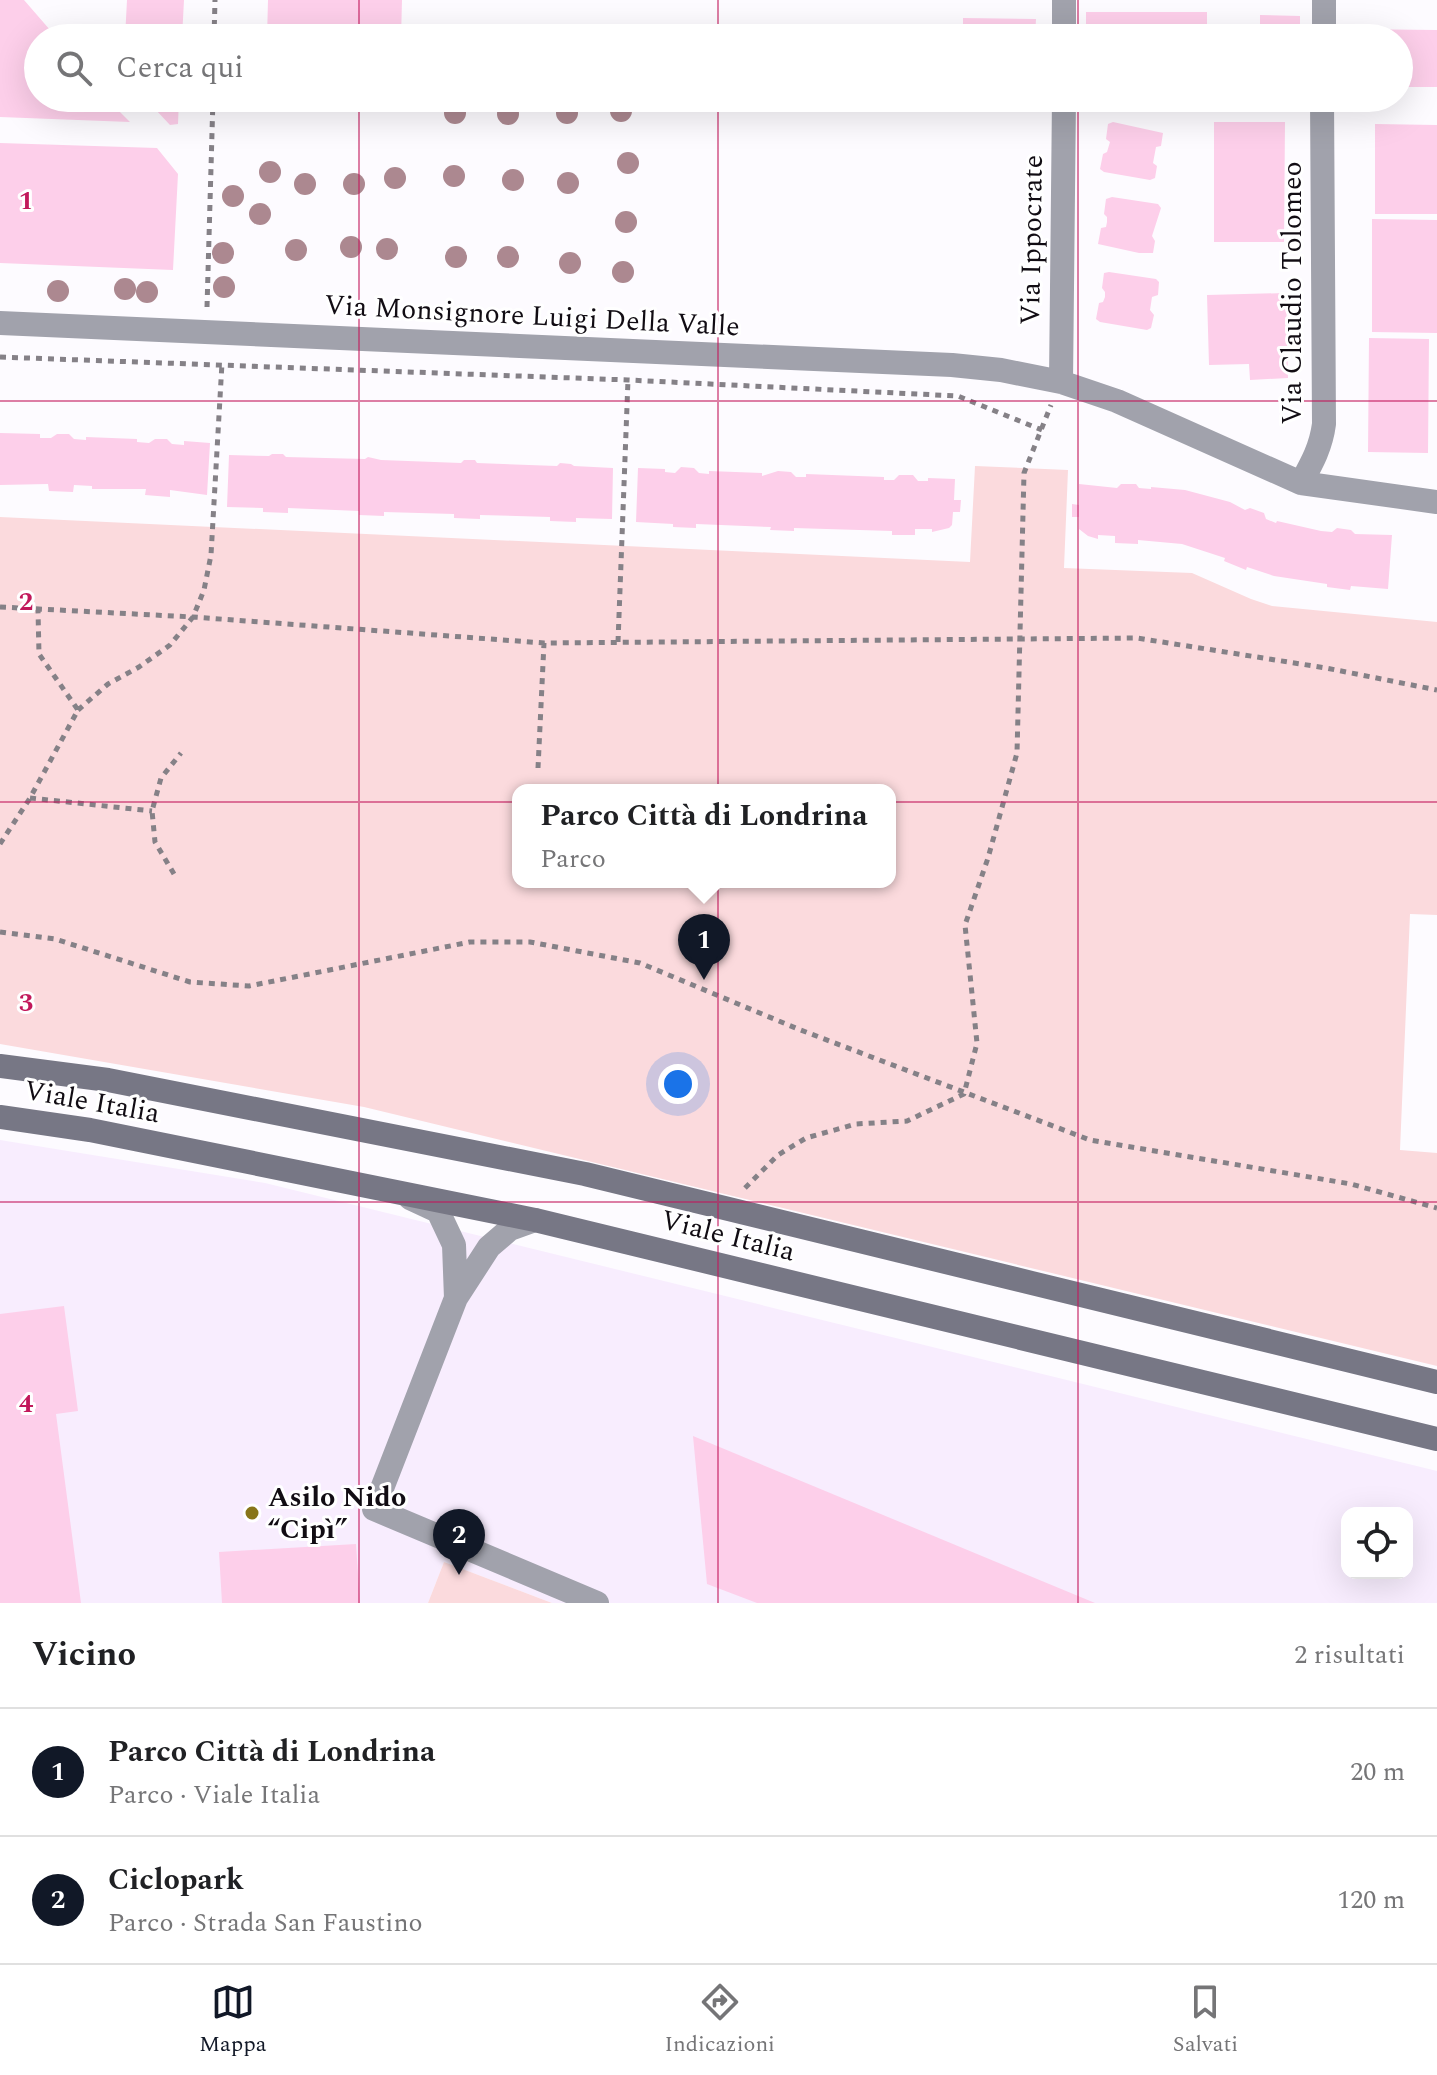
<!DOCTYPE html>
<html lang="it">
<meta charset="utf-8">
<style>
:root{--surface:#fff;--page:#f2f2f2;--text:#202124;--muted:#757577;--line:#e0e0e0;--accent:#111827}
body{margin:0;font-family:Spectral,serif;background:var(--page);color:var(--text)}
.controls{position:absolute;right:24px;bottom:24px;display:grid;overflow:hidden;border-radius:16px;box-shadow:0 8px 32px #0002}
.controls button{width:72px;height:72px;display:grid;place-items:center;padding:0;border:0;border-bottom:2px solid var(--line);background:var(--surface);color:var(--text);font:40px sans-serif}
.you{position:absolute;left:678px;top:1084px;width:28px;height:28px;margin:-20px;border:6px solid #fff;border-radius:50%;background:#1a73e8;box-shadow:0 0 0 12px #1a73e833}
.badge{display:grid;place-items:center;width:52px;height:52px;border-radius:50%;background:var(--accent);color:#fff;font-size:26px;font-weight:700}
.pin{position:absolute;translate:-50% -66px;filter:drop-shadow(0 2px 4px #0008)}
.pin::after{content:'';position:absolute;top:42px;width:28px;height:24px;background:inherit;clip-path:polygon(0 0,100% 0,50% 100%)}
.popup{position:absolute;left:512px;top:784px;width:384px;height:104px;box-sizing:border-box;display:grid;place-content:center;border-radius:16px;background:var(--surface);filter:drop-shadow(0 2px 6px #0005);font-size:26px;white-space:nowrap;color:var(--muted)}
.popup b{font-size:30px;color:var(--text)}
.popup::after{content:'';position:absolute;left:50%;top:100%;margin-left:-16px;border:16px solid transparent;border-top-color:var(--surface)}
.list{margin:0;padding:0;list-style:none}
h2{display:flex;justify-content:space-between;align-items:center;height:104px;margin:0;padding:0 32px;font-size:34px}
h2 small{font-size:26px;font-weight:400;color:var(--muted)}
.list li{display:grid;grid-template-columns:52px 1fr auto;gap:24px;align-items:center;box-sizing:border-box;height:128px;padding:0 32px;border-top:2px solid var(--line)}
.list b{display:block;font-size:30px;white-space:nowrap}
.list p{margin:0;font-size:26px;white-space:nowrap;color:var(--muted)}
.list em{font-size:26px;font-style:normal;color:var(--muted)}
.icon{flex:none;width:44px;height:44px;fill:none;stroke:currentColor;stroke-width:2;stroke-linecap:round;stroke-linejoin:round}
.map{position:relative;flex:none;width:1437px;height:1603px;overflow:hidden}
.search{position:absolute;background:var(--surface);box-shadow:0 8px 32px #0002;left:24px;right:24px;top:24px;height:88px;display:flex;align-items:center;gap:20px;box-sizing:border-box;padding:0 28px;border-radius:44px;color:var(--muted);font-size:30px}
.sheet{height:360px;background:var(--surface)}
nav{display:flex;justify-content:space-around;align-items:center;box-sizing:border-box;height:112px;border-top:2px solid var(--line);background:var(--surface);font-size:22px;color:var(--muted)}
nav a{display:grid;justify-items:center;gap:4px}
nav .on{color:var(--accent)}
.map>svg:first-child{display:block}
.built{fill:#f8edfe;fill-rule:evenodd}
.green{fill:#fbdadd;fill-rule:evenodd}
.building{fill:#fdcfea}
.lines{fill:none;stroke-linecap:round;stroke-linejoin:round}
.path{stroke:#858187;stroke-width:5;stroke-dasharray:6 6;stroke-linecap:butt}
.street{stroke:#a1a2ac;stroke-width:24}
.secondary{stroke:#777785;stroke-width:24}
.tree{fill:#ac8890}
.grid{fill:none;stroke:#c2185b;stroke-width:2;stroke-opacity:0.55}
.poi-dot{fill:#887519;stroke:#fff;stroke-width:3}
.labels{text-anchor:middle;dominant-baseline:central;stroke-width:6;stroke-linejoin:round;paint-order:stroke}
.street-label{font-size:28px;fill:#110c13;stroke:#fff}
.poi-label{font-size:28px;font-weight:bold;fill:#110c13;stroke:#fff;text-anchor:start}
.grid-label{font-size:26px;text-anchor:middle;font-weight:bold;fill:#c2185b;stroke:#fff;stroke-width:6;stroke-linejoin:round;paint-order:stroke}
</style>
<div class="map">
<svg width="1437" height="1603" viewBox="0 0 1437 1603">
<rect width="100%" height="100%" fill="#fdfbff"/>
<path class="built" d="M0 1140 265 1183 1437 1471V1603H552L444 1562 428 1603H0ZM1347 1513H1407V1573H1347Z"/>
<path class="green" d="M975 466 1068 470 1064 568 1192 573 1251 599 1272 606 1437 622V915L1410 914 1400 1150 1437 1153V1366L364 1107 0 1044V517L970 562ZM518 790H890V882H518Z
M444 1562 552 1603H428Z"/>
<path class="building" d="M0 0H24L57 38H38V98H179L178 124 170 125 155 109 116 108 130 122 0 117Z
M127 0H184L182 38H125Z
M268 0H402L401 38H267Z
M1086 12H1207V38H1086Z
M1260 15 1300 16V38H1260Z
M963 18 1036 19 1035 38H963Z
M1345 29 1437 30V87H1399V38H1345Z
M1113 122 1163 133 1161 146 1156 147 1153 163 1157 166 1155 178 1150 180 1104 172 1100 169 1103 154 1107 152 1110 142 1106 139 1108 124Z
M1214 122H1285L1284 242H1214Z
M1375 124 1437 125V214H1375Z
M0 143 157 148 178 174 173 270 0 263Z
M1112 197 1158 204 1161 208 1152 236 1155 241 1153 253H1139L1098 244 1101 228 1106 227 1107 222V217L1104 214 1106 199Z
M1372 219 1437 220V333L1372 332Z
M1109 272 1156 279 1159 282 1158 295 1152 297 1150 310 1154 315 1151 328 1147 330 1100 322 1096 319 1099 303 1103 302 1105 297V292L1102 288 1104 273Z
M1286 293 1288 378 1250 380 1249 364 1209 365 1207 295Z
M1369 338 1429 339 1428 453 1368 452Z
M0 433 40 434V438H51L57 434H69L74 439 86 440V437L137 439V442L149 443 155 439H167L172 444 184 445V441L210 443 207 495 170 490V497L145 495 146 489H92V486L74 485 73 492 49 491 48 484 0 485Z
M272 454H283L286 457 365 459 368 457 381 460 461 463 464 460H475L477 463 557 466 560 463 571 464 574 466 613 468 612 519 576 518V522L550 521V517L480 515V519L454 518V514L384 512V516L359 515V511L288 508V513L263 512V508L227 507 229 455 269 456Z
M681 467 694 468 699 473 709 474V471L762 473V476L778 471 791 472 796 477H806V474L884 477V480H894L899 475H913L918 481H928V478L955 479 954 500H961L960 512H953L952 525 949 528 932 532V529H915V535H892V531L794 528V531L770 530 771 527 696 524V528L673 527V524L636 522 638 468 665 469V472L675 473Z
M1079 484 1117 488 1121 484H1136L1139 488 1151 489V487L1185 490 1230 502 1245 510 1250 508 1264 513 1266 519 1276 523 1277 521 1321 531 1332 532 1337 528 1351 530 1355 534 1392 535 1388 589 1351 586 1350 590 1327 587V584L1274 576 1247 567 1246 570 1224 561 1225 558 1182 544 1138 540V544L1115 543V536L1098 535V539L1088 536 1079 529V517H1072V504L1079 505Z
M64 1306 78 1411 56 1414 81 1603H0V1314Z
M693 1436 1095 1603H757L707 1584Z
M356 1544 360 1603H222L219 1552Z"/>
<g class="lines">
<path class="path" d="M214 38 215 0
M207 307 213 98
M0 357 628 380 958 396 1042 430
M0 607 193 617 544 643 1137 638 1326 668 1437 690
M618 642 628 380
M78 710 108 684 139 667 170 645 193 617 204 590 211 555 222 363
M538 768 544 643
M30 798 152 811
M0 844 30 798 78 710 39 654 38 610
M174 874 155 842 152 811 161 778 181 753
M0 932 55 939 190 982 249 986 470 942H530L640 963 798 1029 1090 1140 1351 1184 1437 1208
M745 1188 778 1155 806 1138 856 1124 907 1121 964 1094 977 1043 965 925 988 858 1017 753 1024 473 1051 405"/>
<path class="street" d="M1064 38V0
M1324 38V0
M0 323 952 365 1001 370 1061 382 1117 401 1301 483 1437 502
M1061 382 1064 98
M1301 483C1312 463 1321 447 1324 424L1322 98
M410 1198 438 1211 454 1245 456 1298
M535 1220 510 1229 489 1247 456 1298 374 1509 597 1603"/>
<path class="secondary" d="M0 1066 108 1080 585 1174 1437 1382
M0 1117 90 1130 535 1220 1437 1439"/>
</g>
<g class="tree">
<circle cx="621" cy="111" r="11"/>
<circle cx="455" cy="113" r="11"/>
<circle cx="567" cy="113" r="11"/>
<circle cx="508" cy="114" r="11"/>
<circle cx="628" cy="163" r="11"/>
<circle cx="270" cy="172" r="11"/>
<circle cx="454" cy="176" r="11"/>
<circle cx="395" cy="178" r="11"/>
<circle cx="513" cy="180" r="11"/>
<circle cx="568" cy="183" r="11"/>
<circle cx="305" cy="184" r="11"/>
<circle cx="354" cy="184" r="11"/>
<circle cx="233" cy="196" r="11"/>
<circle cx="260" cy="214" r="11"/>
<circle cx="626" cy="222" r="11"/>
<circle cx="351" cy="247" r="11"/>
<circle cx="387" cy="249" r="11"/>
<circle cx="296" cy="250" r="11"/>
<circle cx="223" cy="253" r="11"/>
<circle cx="456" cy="257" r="11"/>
<circle cx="508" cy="257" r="11"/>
<circle cx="570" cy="263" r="11"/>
<circle cx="623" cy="272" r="11"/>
<circle cx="224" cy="287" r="11"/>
<circle cx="125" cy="289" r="11"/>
<circle cx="58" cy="291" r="11"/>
<circle cx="147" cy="292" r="11"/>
</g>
<path class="grid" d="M359 0V38M718 0V38M1078 0V38M359 98V1603M718 98V1603M1078 98V1603M0 401H1437M0 802H1437M0 1202H1437"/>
<circle class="poi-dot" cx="252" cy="1513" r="8"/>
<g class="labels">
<g class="street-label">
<text transform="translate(1032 240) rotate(-89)">Via Ippocrate</text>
<text transform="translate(1292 293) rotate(-90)">Via Claudio Tolomeo</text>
<text transform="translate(532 316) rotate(3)">Via Monsignore Luigi Della Valle</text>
<text transform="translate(92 1102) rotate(10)">Viale Italia</text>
<text transform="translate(728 1236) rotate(14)">Viale Italia</text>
</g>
<g class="poi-label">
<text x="268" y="1497">Asilo Nido<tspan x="268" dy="32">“Cipì”</tspan></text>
</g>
</g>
<g class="grid-label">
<text x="26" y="209">1</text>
<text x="26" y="610">2</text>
<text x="26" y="1011">3</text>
<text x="26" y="1412">4</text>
</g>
</svg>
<div class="controls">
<button><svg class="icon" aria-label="locate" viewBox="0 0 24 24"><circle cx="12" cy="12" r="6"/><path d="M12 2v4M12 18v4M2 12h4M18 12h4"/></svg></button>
</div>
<div class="you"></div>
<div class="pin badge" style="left:704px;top:980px">1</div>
<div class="popup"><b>Parco Città di Londrina</b>Parco</div>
<div class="pin badge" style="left:459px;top:1575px">2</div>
<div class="search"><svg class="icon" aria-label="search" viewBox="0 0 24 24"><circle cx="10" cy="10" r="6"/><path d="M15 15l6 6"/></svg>Cerca qui</div>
</div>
<section class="sheet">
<h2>Vicino<small>2 risultati</small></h2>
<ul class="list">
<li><span class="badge">1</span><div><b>Parco Città di Londrina</b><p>Parco · Viale Italia</p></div><em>20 m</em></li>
<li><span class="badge">2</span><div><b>Ciclopark</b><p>Parco · Strada San Faustino</p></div><em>120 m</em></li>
</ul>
</section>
<nav>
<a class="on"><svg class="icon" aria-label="map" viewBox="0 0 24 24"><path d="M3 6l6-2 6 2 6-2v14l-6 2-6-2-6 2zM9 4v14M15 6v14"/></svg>Mappa</a>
<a><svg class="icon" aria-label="directions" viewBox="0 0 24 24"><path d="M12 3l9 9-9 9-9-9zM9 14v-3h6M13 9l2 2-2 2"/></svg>Indicazioni</a>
<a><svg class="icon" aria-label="saved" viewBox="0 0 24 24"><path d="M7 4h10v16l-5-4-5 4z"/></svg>Salvati</a>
</nav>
